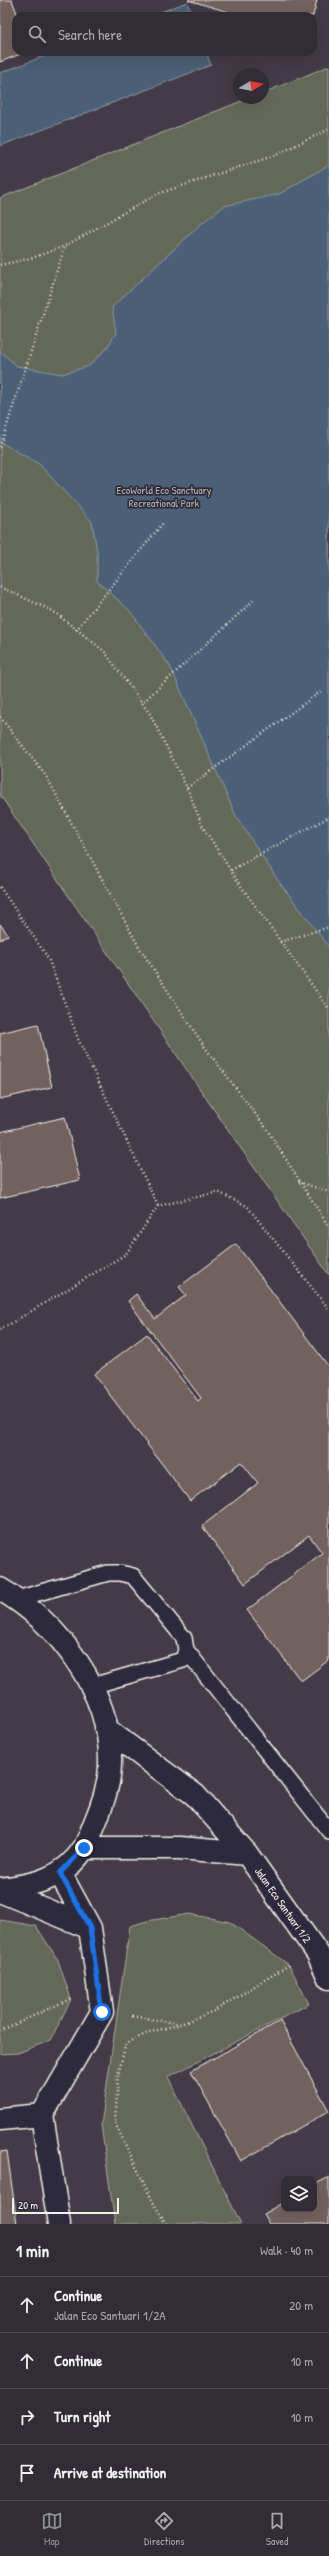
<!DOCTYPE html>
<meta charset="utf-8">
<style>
:root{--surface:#322c35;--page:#3d3841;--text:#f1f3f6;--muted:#a8a7ad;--line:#4d4850;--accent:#8c9099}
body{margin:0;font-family:"Patrick Hand",sans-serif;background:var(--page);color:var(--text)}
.controls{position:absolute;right:12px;bottom:12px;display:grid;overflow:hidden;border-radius:8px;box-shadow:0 4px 16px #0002}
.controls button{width:36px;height:36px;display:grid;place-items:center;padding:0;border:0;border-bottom:1px solid var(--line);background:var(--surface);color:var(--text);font:20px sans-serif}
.compass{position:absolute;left:233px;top:68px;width:36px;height:36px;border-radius:50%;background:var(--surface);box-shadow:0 4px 16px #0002;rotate:80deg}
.scale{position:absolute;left:12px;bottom:10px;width:107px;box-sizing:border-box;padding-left:4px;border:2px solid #f4f1e8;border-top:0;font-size:11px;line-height:14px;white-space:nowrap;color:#f4f1e8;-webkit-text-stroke:3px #2f2a3d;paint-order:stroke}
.stop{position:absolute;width:12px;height:12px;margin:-9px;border:3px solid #1a73e8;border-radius:50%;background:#fff}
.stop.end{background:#1a73e8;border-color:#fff;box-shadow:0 1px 4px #0008}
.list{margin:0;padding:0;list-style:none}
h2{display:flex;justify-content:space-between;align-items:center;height:52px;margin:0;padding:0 16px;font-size:17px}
h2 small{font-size:13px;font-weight:400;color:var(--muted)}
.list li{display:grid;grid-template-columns:26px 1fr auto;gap:12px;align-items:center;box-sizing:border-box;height:56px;padding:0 16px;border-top:1px solid var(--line)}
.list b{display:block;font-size:15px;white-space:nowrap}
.list p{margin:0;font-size:13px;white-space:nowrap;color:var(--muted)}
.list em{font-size:13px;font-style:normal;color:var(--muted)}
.icon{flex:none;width:22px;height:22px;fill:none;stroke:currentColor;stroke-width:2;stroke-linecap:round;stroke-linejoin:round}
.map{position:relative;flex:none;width:329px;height:2224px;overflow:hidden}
.search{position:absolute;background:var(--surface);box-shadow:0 4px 16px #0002;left:12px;right:12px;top:12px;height:44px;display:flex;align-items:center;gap:10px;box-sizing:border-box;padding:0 14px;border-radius:12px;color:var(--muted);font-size:15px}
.sheet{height:276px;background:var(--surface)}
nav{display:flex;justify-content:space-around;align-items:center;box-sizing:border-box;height:56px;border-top:1px solid var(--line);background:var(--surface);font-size:11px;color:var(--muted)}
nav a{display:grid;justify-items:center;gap:2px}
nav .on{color:var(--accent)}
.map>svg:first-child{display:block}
.green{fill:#636759;stroke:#acaca0}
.water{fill:#4b6076;stroke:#8f9aa4}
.building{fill:#72625f;stroke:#f4f1e8}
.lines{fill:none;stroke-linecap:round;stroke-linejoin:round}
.lane-casing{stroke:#f4f1e8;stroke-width:18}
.street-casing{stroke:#f4f1e8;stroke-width:25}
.path{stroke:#f4f1e8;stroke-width:2.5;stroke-dasharray:1 3;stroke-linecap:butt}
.lane{stroke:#2f2a3d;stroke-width:15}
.street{stroke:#2f2a3d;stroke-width:22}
.route{stroke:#1a73e8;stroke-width:5}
.labels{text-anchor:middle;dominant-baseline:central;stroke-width:3.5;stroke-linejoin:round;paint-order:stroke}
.park-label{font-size:11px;fill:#b3b3a8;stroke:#2f2a3d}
.street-label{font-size:11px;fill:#f4f1e8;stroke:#2f2a3d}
</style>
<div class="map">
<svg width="329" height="2224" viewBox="0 0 329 2224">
<rect width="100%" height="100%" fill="#433b47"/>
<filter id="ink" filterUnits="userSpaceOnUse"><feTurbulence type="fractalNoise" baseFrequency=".025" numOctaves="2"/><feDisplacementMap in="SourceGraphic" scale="8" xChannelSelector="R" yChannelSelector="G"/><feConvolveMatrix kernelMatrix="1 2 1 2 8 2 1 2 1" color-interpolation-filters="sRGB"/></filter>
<g filter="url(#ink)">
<path class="green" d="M329 66V1275L210 1104 0 795V198L249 98H263V93Z
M189 1914 230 1922 289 1965 309 2004 168 2077 241 2224H115L101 2125 130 1926 147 1921Z
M0 1920 36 1926 58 1960 71 1999 51 2040 18 2053 0 2054Z"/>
<path class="water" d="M187 2 192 16H150Z
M55 52H206L211 65 0 146V73Z
M329 165V947L279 882 236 816 170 666 130 611 97 581V551L92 522 39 464 0 442V351L17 366 62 374 89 366 106 349 116 333 112 307 202 223 224 206 279 194Z"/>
<path class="building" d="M0 0H12L18 16H16V52H26L0 62Z
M188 0H317L313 16H242Z
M0 924 8 935 0 940Z
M38 1024 52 1087 0 1099V1033Z
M65 1117 80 1180 0 1198V1132Z
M236 1244 329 1367V1660L301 1681 247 1610 322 1553 309 1535 245 1584 202 1526 258 1483 241 1462 190 1501 94 1374 147 1334 198 1401 201 1398 128 1301 136 1294 155 1319 186 1295 179 1287Z
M280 2021 329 2111 241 2161 191 2071Z
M7 2151 17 2224H0V2152Z
M329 2177V2224H269L263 2214 284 2202V2209H314V2185Z"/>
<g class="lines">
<g class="lane-casing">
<path id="lane" d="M17 1599 108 1573H120L133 1576 184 1638 186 1650 183 1660 92 1686
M186 1650 329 1831"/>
</g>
<g class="street-casing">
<path id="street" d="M0 1589C59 1623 112 1693 110 1764 110 1783 103 1803 96 1820 92 1829 89 1840 84 1848 64 1879 34 1885 0 1889
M106 1729 195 1795 247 1854 318 1954 329 1978
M84 1848H180L247 1854
M0 1891 90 1928
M0 2119 42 2115
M59 2224 42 2115 102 2012 90 1928 60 1873"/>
</g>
<path class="path" d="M0 265 32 258 65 246 157 194 276 155 329 129
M0 447 65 246
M0 587 53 611 104 651 150 714 187 788 203 827 238 882 329 1009
M76 630 163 523
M141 704 254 600
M0 717 46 776 139 947 204 1046 266 1128 329 1227
M187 788 323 690
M231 870 329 817
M0 887 48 958 79 1041 158 1206
M280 942 329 927
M299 1182 329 1192
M0 1330 126 1254 158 1206 218 1192 247 1206 329 1309
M132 2016 181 2024 216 2010 289 1965
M0 2031 70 1999
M166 2224 152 2200 115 2123 118 2075 126 2043 150 2032 178 2025"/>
<use href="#lane" class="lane"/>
<use href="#street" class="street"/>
</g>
</g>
<g class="lines" filter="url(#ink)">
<path class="route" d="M84 1848 60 1873 90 1928 102 2012"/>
</g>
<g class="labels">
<g class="park-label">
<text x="164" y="490">EcoWorld Eco Sanctuary<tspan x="164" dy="13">Recreational Park</tspan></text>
</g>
<g class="street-label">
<text transform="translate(283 1905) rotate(55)">Jalan Eco Santuari 1/2</text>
</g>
</g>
</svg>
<div class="controls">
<button><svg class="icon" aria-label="layers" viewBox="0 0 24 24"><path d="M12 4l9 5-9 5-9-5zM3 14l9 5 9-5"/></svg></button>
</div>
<svg class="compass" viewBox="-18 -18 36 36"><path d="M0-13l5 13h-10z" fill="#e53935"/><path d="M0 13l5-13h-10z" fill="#a8a7ad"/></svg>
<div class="scale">20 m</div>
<div class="stop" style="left:102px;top:2012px"></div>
<div class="stop end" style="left:84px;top:1848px"></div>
<div class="search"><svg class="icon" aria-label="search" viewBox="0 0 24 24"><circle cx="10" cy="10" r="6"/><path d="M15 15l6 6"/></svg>Search here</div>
</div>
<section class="sheet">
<h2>1 min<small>Walk · 40 m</small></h2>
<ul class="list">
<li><svg class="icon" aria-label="ahead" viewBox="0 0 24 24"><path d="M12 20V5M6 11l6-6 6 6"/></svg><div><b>Continue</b><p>Jalan Eco Santuari 1/2A</p></div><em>20 m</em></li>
<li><svg class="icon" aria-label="ahead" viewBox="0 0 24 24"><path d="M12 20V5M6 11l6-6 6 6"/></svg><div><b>Continue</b></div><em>10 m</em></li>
<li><svg class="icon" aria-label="right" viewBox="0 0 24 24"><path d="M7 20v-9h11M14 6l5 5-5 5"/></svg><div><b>Turn right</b></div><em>10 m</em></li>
<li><svg class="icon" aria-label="arrive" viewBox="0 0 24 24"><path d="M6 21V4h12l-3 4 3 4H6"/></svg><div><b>Arrive at destination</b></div></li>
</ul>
</section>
<nav>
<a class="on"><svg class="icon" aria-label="map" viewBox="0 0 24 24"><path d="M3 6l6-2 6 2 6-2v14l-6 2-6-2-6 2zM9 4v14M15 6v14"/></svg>Map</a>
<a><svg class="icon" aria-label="directions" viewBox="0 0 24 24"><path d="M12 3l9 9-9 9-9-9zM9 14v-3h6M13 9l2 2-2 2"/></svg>Directions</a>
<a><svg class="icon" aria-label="saved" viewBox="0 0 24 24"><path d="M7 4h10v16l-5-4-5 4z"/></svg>Saved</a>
</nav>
